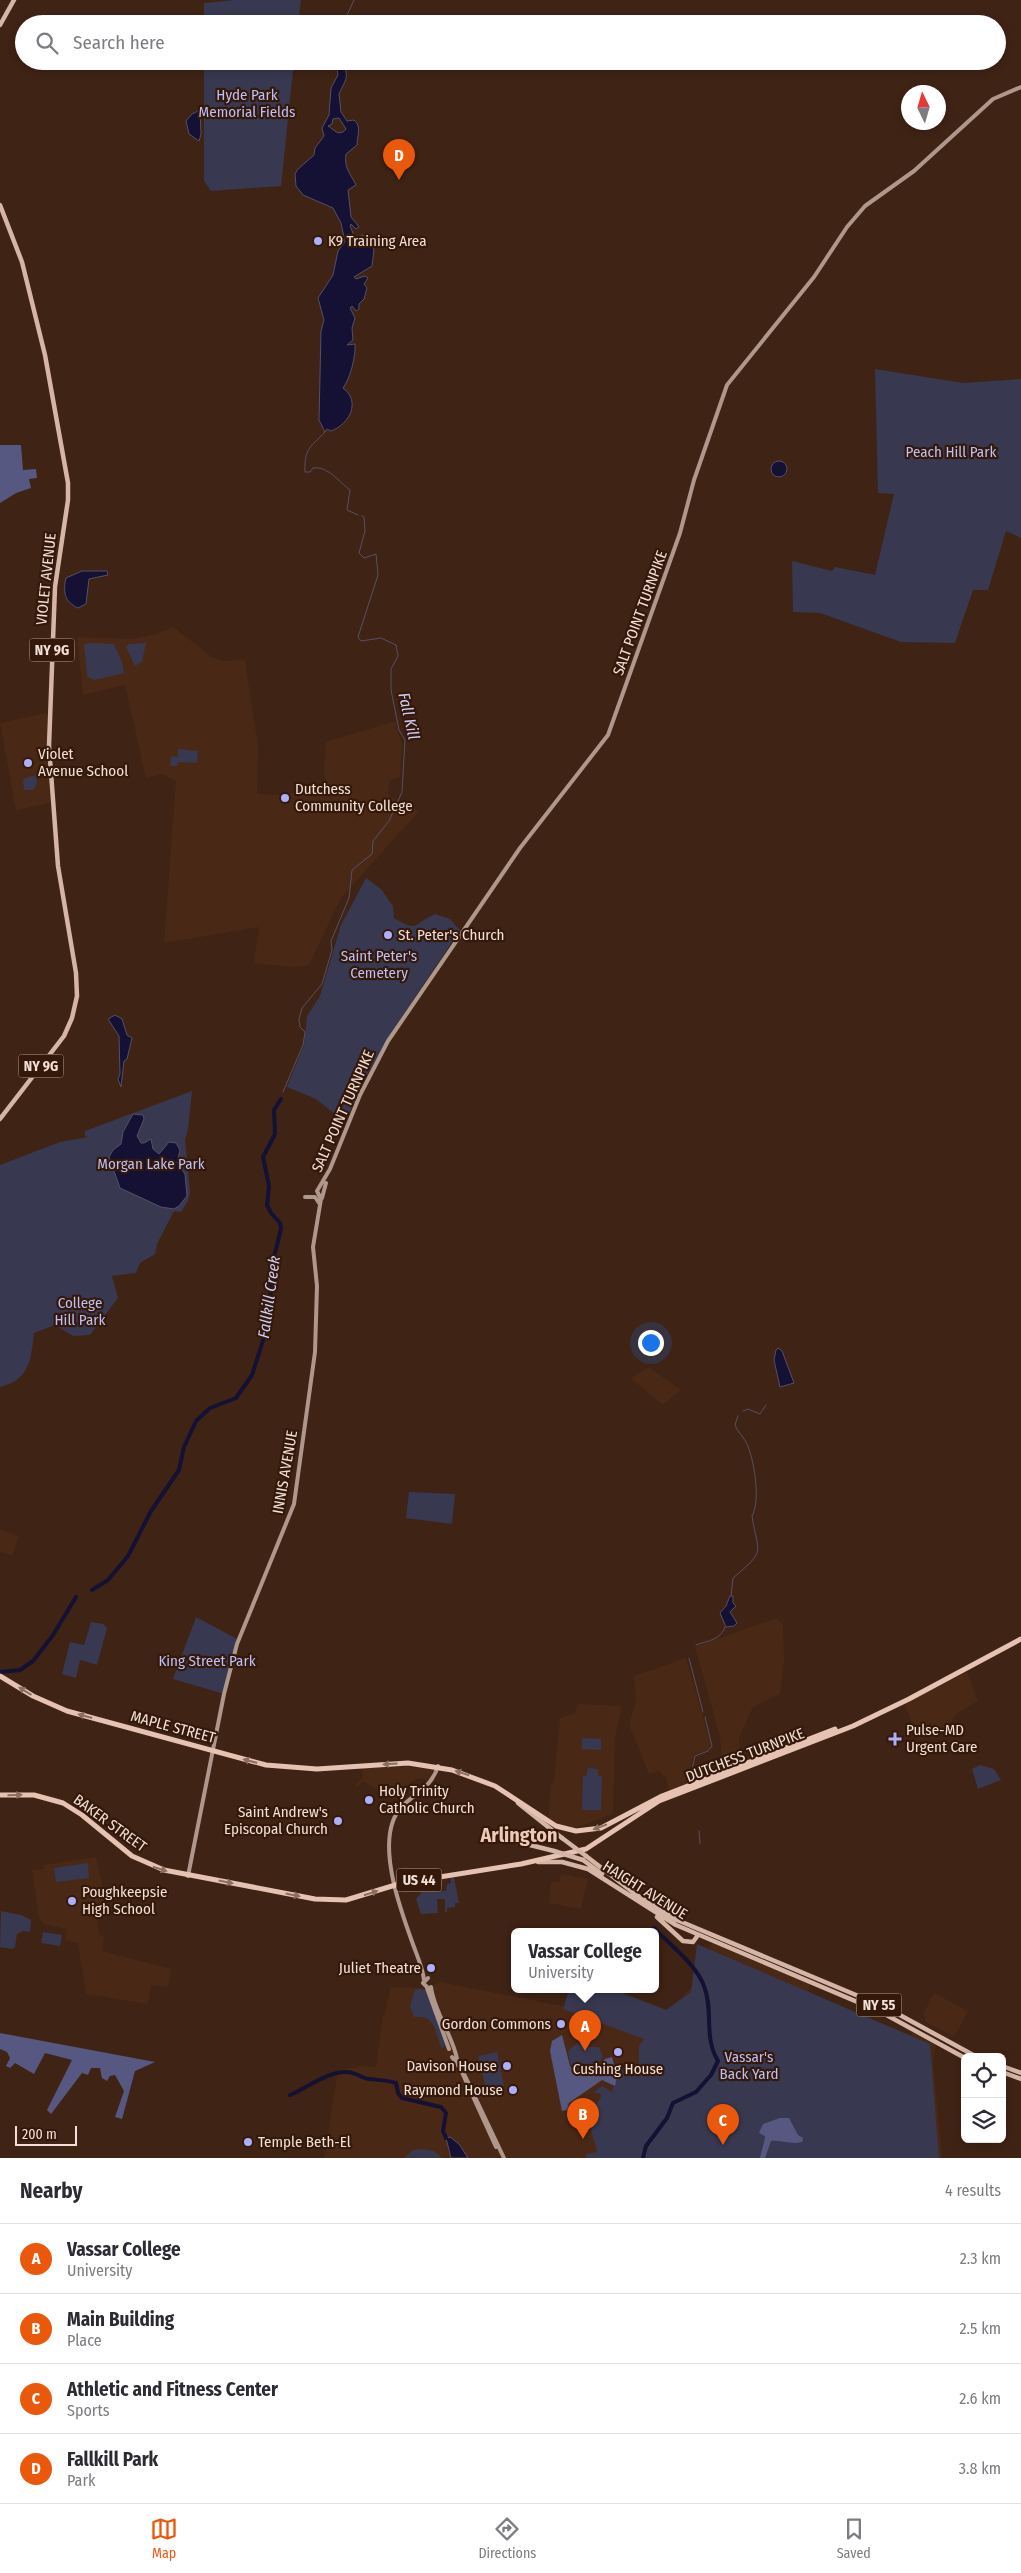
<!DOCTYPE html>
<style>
:root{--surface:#fff;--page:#f2f2f3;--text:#2b2b33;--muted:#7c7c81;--line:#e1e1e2;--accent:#ea580c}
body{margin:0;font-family:"Fira Sans Condensed",sans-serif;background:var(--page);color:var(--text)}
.controls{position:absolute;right:15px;bottom:15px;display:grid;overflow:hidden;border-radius:8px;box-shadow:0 2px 8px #0003}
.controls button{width:45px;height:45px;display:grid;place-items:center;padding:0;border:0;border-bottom:1px solid var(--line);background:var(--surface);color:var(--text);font:25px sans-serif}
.compass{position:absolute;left:901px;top:85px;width:45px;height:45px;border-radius:50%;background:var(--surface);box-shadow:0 2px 8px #0003;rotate:355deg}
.scale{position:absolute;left:15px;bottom:12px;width:62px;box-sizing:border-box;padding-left:5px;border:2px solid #f2dfd6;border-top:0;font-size:14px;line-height:18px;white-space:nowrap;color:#f2dfd6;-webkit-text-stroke:4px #34190b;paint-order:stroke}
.you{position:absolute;left:650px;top:1342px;width:18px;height:18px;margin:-12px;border:4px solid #fff;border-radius:50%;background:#1a73e8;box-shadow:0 0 0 8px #1a73e833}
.badge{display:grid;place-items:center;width:32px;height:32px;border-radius:50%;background:var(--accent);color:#fff;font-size:16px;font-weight:700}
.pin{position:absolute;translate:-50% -41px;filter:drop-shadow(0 1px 2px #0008)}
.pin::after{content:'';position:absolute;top:26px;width:18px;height:15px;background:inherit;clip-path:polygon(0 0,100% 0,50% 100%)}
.popup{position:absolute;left:511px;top:1928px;width:148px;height:65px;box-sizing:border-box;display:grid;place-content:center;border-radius:8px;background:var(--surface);filter:drop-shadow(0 1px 4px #0005);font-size:16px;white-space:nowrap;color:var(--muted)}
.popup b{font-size:19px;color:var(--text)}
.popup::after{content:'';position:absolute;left:50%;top:100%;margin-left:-10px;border:10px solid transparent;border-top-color:var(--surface)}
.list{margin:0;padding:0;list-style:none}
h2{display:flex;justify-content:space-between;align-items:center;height:65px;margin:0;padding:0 20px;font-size:21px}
h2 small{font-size:16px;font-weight:400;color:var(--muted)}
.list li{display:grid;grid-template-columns:32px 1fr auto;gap:15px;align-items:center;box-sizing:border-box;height:70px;padding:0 20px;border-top:1px solid var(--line)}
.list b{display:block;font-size:19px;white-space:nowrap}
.list p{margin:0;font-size:16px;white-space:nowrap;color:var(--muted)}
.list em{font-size:16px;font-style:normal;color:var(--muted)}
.icon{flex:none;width:28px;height:28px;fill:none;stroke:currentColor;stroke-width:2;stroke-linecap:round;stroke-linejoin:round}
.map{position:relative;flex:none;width:1021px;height:2158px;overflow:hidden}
.search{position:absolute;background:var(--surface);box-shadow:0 2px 8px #0003;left:15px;right:15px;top:15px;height:55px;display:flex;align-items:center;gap:12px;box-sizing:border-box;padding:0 18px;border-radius:28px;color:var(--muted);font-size:19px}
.sheet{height:345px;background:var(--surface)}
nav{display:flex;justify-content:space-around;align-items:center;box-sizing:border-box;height:70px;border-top:1px solid var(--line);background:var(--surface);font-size:14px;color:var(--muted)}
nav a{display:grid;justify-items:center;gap:2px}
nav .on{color:var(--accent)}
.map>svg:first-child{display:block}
.built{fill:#4a2816}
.green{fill:#383850}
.forest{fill:#575882}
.water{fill:#141134;stroke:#574f65;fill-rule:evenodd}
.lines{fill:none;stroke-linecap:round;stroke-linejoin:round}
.stream{stroke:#574f65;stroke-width:1}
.river{stroke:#141134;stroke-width:4}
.secondary{stroke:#af978b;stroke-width:4}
.primary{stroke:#d4b5a6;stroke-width:4.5}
.trunk{stroke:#e5c2b2;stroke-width:5}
.primary-bridge{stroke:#d4b5a6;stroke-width:4.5}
.oneway{fill:#8c6e5e}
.poi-dot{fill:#adaffb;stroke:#34190b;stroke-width:2}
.labels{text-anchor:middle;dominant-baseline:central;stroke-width:4.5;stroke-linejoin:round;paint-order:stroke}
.shield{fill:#34190b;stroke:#b9a499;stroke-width:1}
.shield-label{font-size:14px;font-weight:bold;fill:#f2dfd6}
.park-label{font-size:15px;fill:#bdbff6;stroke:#34190b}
.poi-label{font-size:15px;fill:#f2dfd6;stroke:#34190b;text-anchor:start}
.street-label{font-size:15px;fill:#f2dfd6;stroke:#34190b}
.water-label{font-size:16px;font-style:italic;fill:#cccef8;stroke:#34190b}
.district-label{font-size:20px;font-weight:bold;fill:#efc9b8;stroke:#34190b}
</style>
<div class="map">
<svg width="1021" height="2158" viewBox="0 0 1021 2158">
<rect width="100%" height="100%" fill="#3f2315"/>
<path class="built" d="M173 627 212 657 225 661 241 659 245 661 258 746 257 794 282 795 327 786 324 769 326 742 395 721 402 745 400 777 390 780 388 795 419 811 341 898 309 965 290 967 254 963 259 927 164 943 176 781 162 774 146 778 125 685 83 695 77 637 131 639 153 635Z
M47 713 50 803 16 810 0 723Z
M649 1367 681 1390 663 1405 630 1378Z
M0 1529 19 1537 12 1556 0 1551Z
M776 1618 783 1625 784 1660 780 1694 753 1707 739 1738 740 1761 724 1767 722 1765 720 1737 695 1647Z
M686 1658 711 1744 708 1750 694 1755 686 1784 669 1790 666 1776 664 1777 659 1771 649 1774 629 1725 636 1701 634 1676Z
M967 1672 978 1701 956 1714 950 1725 920 1740 905 1706 906 1703Z
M578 1704 622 1706 615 1738 613 1814 573 1829H566L548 1820 551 1783H554L560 1718 574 1713Z
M400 1766 434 1769 428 1780 422 1778 414 1780 402 1792 403 1795 394 1800 363 1781 357 1787 355 1785 362 1778 363 1768Z
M96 1857 108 1909 96 1914 99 1935 104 1936 102 1951 171 1969 168 1987 151 1985 148 2004 86 1994 78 1943 65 1941 67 1929 44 1924 39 1919 32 1870 44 1869 43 1865Z
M561 1874 588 1879 581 1909 549 1903 551 1882H559Z
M712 1942 811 1982 793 2047 900 2055 914 2030 936 2043 933 2063 942 2158H324L338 2070 364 2066 376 2067 383 2015H385L387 1999H389L390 1987 428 1988 440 1982 563 2006 655 2043 670 2012 693 1985Z
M934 1993 968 2011 954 2037 924 2021 926 2017 923 2015Z"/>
<path class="green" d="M235 0H301L298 24H204V3Z
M204 61H294L281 186 211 191 204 181Z
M875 369 963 383 1021 379V538L1006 531 988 590H973L955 643 901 642 820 613 793 612 792 561 832 571 835 567 875 575 894 494 878 493Z
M94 643 114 644 122 662 124 673 94 680 87 676 84 644Z
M146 643 142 662 135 666 126 647 129 644Z
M178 749 198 751 197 763 178 762 177 766H170L171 756 178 757Z
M36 775 37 784 33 790H24L23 779Z
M366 878 381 889 393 906 394 918C420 933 412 924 435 914L450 919 460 930 391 1033 366 1077 345 1122 316 1099 287 1087 304 1045 307 1016 320 996 341 925Z
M192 1091 188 1129 185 1140 190 1192 188 1201 181 1212 174 1211 157 1244 155 1254 140 1263 136 1273 112 1276 118 1298 90 1335 73 1336 55 1325 34 1333C31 1359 30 1380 0 1387V1165L60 1142 88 1137 85 1136V1131Z
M409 1492 455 1494 452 1524 406 1518Z
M196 1617 239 1640 224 1694 173 1679Z
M91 1622 103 1624 107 1628 97 1665 80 1660 76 1678 62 1674 70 1642 84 1645Z
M582 1738 601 1739V1750L582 1749Z
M980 1765 994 1769 1001 1780 978 1789 972 1769Z
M588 1768 598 1769V1776H602L601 1810H582L583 1776H586Z
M88 1863 89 1878 56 1882 54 1868Z
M450 1877H454L459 1903H455V1907L447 1908V1912H445V1899H437L438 1913 421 1914 416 1899 422 1892H426L425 1883 427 1887H432L433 1891H446L447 1884 451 1883Z
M1 1911 21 1915 31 1920 30 1932 23 1931 17 1934 15 1947 12 1949 0 1947Z
M43 1932 62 1935 60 1946 41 1943Z
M697 1944 930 2044 939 2158H586V2154L597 2152C596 2141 587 2127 591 2117L577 2108 596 2105 601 2097V2094L594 2092 602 2086 612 2092 619 2067 627 2071 639 2068V2046L644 2039 563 2009 569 1990H615L666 2010 691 1992Z
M415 1989 426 1990 448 2043 442 2049C434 2031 436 2015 414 2017L410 2006Z
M577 2043 584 2047H599L603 2056 597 2067 590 2071 577 2072C570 2066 569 2060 568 2051Z
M497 2052 504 2086 486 2089 478 2056Z
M423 2149 434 2151 442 2158H404L413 2150Z"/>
<path class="forest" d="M0 445H21L23 470 36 469 37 478 29 479 31 488 16 493 0 503Z
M0 2033 155 2062 135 2071 122 2119 115 2117 124 2091 115 2075 110 2076 107 2081 102 2078 100 2068H91L88 2075 82 2073 51 2114 47 2110 72 2060 45 2053 34 2074 15 2063 10 2068 6 2066 10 2058 7 2052 0 2049Z
M562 2035 570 2066 577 2074 592 2073 605 2059 612 2057 614 2065 619 2067 615 2086 602 2080 569 2103 567 2110 562 2111 550 2051 552 2041Z
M780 2118H789L798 2135 803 2138 802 2142C791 2145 782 2140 771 2141L765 2158H760L765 2138V2136L759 2133 763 2124Z"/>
<path class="water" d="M336 61H341C351 77 345 80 339 94L341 112 347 121 354 120C362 126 357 136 357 145L346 154C344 168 350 173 356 185L348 190 351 217 359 227 356 229 351 224 350 226 355 238 363 235 366 240 371 243 374 250 372 266 354 277 356 279 365 276 368 278 364 284 367 288 364 299 359 304V309L356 311 352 306 350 308 355 318 352 328 353 340 347 345 355 344C356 356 350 379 343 388 361 401 350 424 331 431L327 429 325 432 319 420 321 331 324 320 318 298 333 275 338 251 345 242 341 223 333 208 303 195 296 186 295 174 298 169 314 155 315 148 324 136 322 128 329 115 331 88 338 75ZM339 118 346 129 343 132 338 133 328 126 332 124 333 119Z
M200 110 201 134 199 141 189 134 186 121 192 114Z
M771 469a8 8 0 1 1 16 0a8 8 0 1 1-16 0Z
M82 571H107L108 575 89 579 86 604 78 608C64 602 63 591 66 578Z
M115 1015 122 1019 127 1035 132 1038 127 1059 124 1061 121 1087 118 1079 120 1074 119 1036 108 1019Z
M133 1114 143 1115 144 1119 137 1136 141 1143H144L151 1139 153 1149 159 1154 169 1142 176 1143 180 1150 177 1163 185 1174 187 1196 179 1206 174 1209 161 1207 120 1188 109 1157 113 1150 121 1144 123 1132Z
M778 1348 782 1351 794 1383 780 1387 774 1360 776 1350Z
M730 1596H733V1603L736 1606 730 1612 737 1623 734 1626 726 1627 720 1613 726 1606Z
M450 2137 459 2144 468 2158H451L446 2138Z"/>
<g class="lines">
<path class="stream" d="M343 24 354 0
M325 432C311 447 304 448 305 472H310L313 468C328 466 338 481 350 490L347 510 358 515
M283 1092 303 1045 305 1032 300 1027 299 1019 302 1008 322 984 332 950 331 941 349 898 352 870 372 854 373 841 389 821 402 792 405 740 399 730 391 690V669L398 656 396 645 381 638 361 641 358 637 378 575 376 554 364 558 359 553 365 531 364 517 362 516
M743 1411 748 1409 760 1414 766 1405
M731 1596 733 1578C767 1549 758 1555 752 1516 761 1501 754 1457 746 1442 742 1435 737 1431 735 1425L738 1416
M696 1645C707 1641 721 1640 725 1627
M689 1658 703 1712
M689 1783 695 1756 708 1751 712 1746 705 1717
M699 1831 700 1844"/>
<path class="river" d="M92 1590 108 1580 128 1556 151 1511 179 1470 184 1447 196 1421 210 1408 236 1398 252 1375 267 1328 274 1257 281 1229 280 1223 271 1213 267 1205 269 1186 263 1157 275 1134 274 1110 281 1099
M0 1672 20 1670 33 1661 53 1635 76 1597
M290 2095C307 2088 328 2071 347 2072 355 2072 361 2078 369 2079 378 2080 387 2080 396 2083L398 2093 402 2098 441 2107 446 2113 443 2131 446 2138
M643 2158 646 2146 667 2118 673 2103 696 2092 711 2075 718 2061C703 2036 714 2011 704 1986 696 1964 670 1945 654 1928"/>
<path class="secondary" d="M305 1197H315L319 1203
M322 1198 326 1183
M188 1876 224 1694 237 1644 294 1504 315 1352 317 1286 313 1247 321 1199 317 1191 330 1169 360 1095 388 1041 520 848 608 735 680 533 694 480 727 385 814 277 847 227 865 206 914 171 993 99 1021 87
M424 1980C423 1969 418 1958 414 1947 402 1914 380 1856 393 1821 402 1796 430 1794 438 1766
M431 1987C434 2012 453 2036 457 2059L504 2158
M427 1988 449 2049
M428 1988 423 1983 428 1978
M452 2057 460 2068 496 2147"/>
<path class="primary" d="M0 25 14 0
M0 205 22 262 45 355 68 483V500L55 587 49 746 58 866 76 973 77 996 72 1018 64 1036 0 1119
M518 1803 562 1838
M518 1842 554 1851
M586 1856 638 1896 677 1920 887 2008 977 2057
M583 1860 602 1874
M538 1862H562L588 1869 676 1925 881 2012 965 2058
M657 1917 683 1941 693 1942 698 1935
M1002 2066 1021 2073
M1002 2072 1021 2079"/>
<path class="trunk" d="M0 1676 33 1696 67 1711 266 1765 317 1769 408 1763 452 1770 495 1786 556 1826 576 1831 601 1828 662 1796 835 1729
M0 1795H34L63 1803 82 1815 132 1856 164 1870 315 1899 346 1900 402 1883 521 1864 586 1849 659 1801 853 1726 909 1699 1021 1639"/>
<path class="primary-bridge" d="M562 1838 586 1856
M554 1851 583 1860"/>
</g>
<defs><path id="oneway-solid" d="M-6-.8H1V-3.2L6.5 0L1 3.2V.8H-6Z" transform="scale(1.25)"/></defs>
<g class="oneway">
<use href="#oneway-solid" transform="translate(25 1691) rotate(-149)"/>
<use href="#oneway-solid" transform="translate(85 1716) rotate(-165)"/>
<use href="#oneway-solid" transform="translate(250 1761) rotate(-165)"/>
<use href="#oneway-solid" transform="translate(390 1764) rotate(176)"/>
<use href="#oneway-solid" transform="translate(462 1773) rotate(-162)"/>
<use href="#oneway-solid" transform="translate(15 1795) rotate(-1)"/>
<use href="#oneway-solid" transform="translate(600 1827) rotate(160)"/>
<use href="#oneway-solid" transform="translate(160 1869) rotate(18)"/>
<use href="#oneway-solid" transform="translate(226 1882) rotate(11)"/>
<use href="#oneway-solid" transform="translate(371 1893) rotate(-18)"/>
<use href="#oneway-solid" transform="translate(293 1895) rotate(11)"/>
</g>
<g class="poi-dot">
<circle cx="318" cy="241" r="5"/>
<circle cx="28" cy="763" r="5"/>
<circle cx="285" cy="798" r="5"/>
<circle cx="388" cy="935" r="5"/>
<path d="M892.5 1731.5h5v5h5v5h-5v5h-5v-5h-5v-5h5z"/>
<circle cx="369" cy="1800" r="5"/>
<circle cx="338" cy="1821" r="5"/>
<circle cx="72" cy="1901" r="5"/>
<circle cx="431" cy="1968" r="5"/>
<circle cx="561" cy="2024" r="5"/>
<circle cx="618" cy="2052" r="5"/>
<circle cx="507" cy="2066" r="5"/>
<circle cx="513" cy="2090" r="5"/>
<circle cx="248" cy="2142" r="5"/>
</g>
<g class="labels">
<g class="shield">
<rect x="29.5" y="638.5" width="45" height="23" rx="4"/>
<rect x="18.5" y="1054.5" width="45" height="23" rx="4"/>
<rect x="396.5" y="1868.5" width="45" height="23" rx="4"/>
<rect x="856.5" y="1993.5" width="45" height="23" rx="4"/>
</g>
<g class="shield-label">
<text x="52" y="650">NY 9G</text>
<text x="41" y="1066">NY 9G</text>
<text x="419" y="1880">US 44</text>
<text x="879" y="2005">NY 55</text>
</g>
<g class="park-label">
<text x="247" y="95">Hyde Park<tspan x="247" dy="17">Memorial Fields</tspan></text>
<text x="951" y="452">Peach Hill Park</text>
<text x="379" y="956">Saint Peter's<tspan x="379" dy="17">Cemetery</tspan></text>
<text x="151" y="1164">Morgan Lake Park</text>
<text x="80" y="1303">College<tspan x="80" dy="17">Hill Park</tspan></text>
<text x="207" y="1661">King Street Park</text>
<text x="749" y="2057">Vassar's<tspan x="749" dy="17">Back Yard</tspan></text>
</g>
<g class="poi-label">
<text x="328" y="241">K9 Training Area</text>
<text x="38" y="754">Violet<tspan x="38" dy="17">Avenue School</tspan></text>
<text x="295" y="789">Dutchess<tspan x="295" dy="17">Community College</tspan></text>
<text x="398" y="935">St. Peter's Church</text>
<text x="906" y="1730">Pulse-MD<tspan x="906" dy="17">Urgent Care</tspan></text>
<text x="379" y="1791">Holy Trinity<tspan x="379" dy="17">Catholic Church</tspan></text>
<text x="328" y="1812" text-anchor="end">Saint Andrew's<tspan x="328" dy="17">Episcopal Church</tspan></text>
<text x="82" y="1892">Poughkeepsie<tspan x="82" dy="17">High School</tspan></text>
<text x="421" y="1968" text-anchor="end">Juliet Theatre</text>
<text x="551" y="2024" text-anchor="end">Gordon Commons</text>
<text x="497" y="2066" text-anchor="end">Davison House</text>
<text x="618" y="2069" text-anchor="middle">Cushing House</text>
<text x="503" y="2090" text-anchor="end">Raymond House</text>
<text x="258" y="2142">Temple Beth-El</text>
</g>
<g class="street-label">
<text transform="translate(46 579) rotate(-84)">VIOLET AVENUE</text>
<text transform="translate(640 613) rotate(-70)">SALT POINT TURNPIKE</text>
<text transform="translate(343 1111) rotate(-66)">SALT POINT TURNPIKE</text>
<text transform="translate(285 1472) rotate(-80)">INNIS AVENUE</text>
<text transform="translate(173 1727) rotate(15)">MAPLE STREET</text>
<text transform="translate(745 1755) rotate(-21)">DUTCHESS TURNPIKE</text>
<text transform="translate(110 1823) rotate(36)">BAKER STREET</text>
<text transform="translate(645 1890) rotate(32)">HAIGHT AVENUE</text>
</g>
<g class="water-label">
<text transform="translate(409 716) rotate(77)">Fall Kill</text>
<text transform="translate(269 1297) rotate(-82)">Fallkill Creek</text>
</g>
<g class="district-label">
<text x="519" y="1835">Arlington</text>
</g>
</g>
</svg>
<div class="controls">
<button><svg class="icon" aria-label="locate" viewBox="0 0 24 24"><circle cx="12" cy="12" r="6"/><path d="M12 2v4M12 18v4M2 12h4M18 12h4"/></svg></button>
<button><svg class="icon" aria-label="layers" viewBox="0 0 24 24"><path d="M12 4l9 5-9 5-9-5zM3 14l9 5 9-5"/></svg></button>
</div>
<svg class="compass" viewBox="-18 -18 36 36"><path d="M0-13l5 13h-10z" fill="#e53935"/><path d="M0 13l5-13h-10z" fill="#7c7c81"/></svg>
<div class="scale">200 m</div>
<div class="you"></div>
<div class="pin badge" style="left:585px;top:2051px">A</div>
<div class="popup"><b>Vassar College</b>University</div>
<div class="pin badge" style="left:583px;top:2139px">B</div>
<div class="pin badge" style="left:723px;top:2145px">C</div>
<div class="pin badge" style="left:399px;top:180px">D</div>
<div class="search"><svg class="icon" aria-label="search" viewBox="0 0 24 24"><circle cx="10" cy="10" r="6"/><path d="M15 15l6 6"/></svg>Search here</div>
</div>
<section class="sheet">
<h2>Nearby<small>4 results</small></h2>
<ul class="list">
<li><span class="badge">A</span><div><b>Vassar College</b><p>University</p></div><em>2.3 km</em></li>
<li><span class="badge">B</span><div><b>Main Building</b><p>Place</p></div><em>2.5 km</em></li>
<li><span class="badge">C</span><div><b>Athletic and Fitness Center</b><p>Sports</p></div><em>2.6 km</em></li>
<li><span class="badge">D</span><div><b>Fallkill Park</b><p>Park</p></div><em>3.8 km</em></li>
</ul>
</section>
<nav>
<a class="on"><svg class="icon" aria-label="map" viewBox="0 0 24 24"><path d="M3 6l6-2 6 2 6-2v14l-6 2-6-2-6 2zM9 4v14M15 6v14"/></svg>Map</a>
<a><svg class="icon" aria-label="directions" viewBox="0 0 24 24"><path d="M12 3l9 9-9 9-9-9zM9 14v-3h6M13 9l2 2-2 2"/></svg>Directions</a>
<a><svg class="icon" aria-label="saved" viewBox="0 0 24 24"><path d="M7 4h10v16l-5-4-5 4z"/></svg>Saved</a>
</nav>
